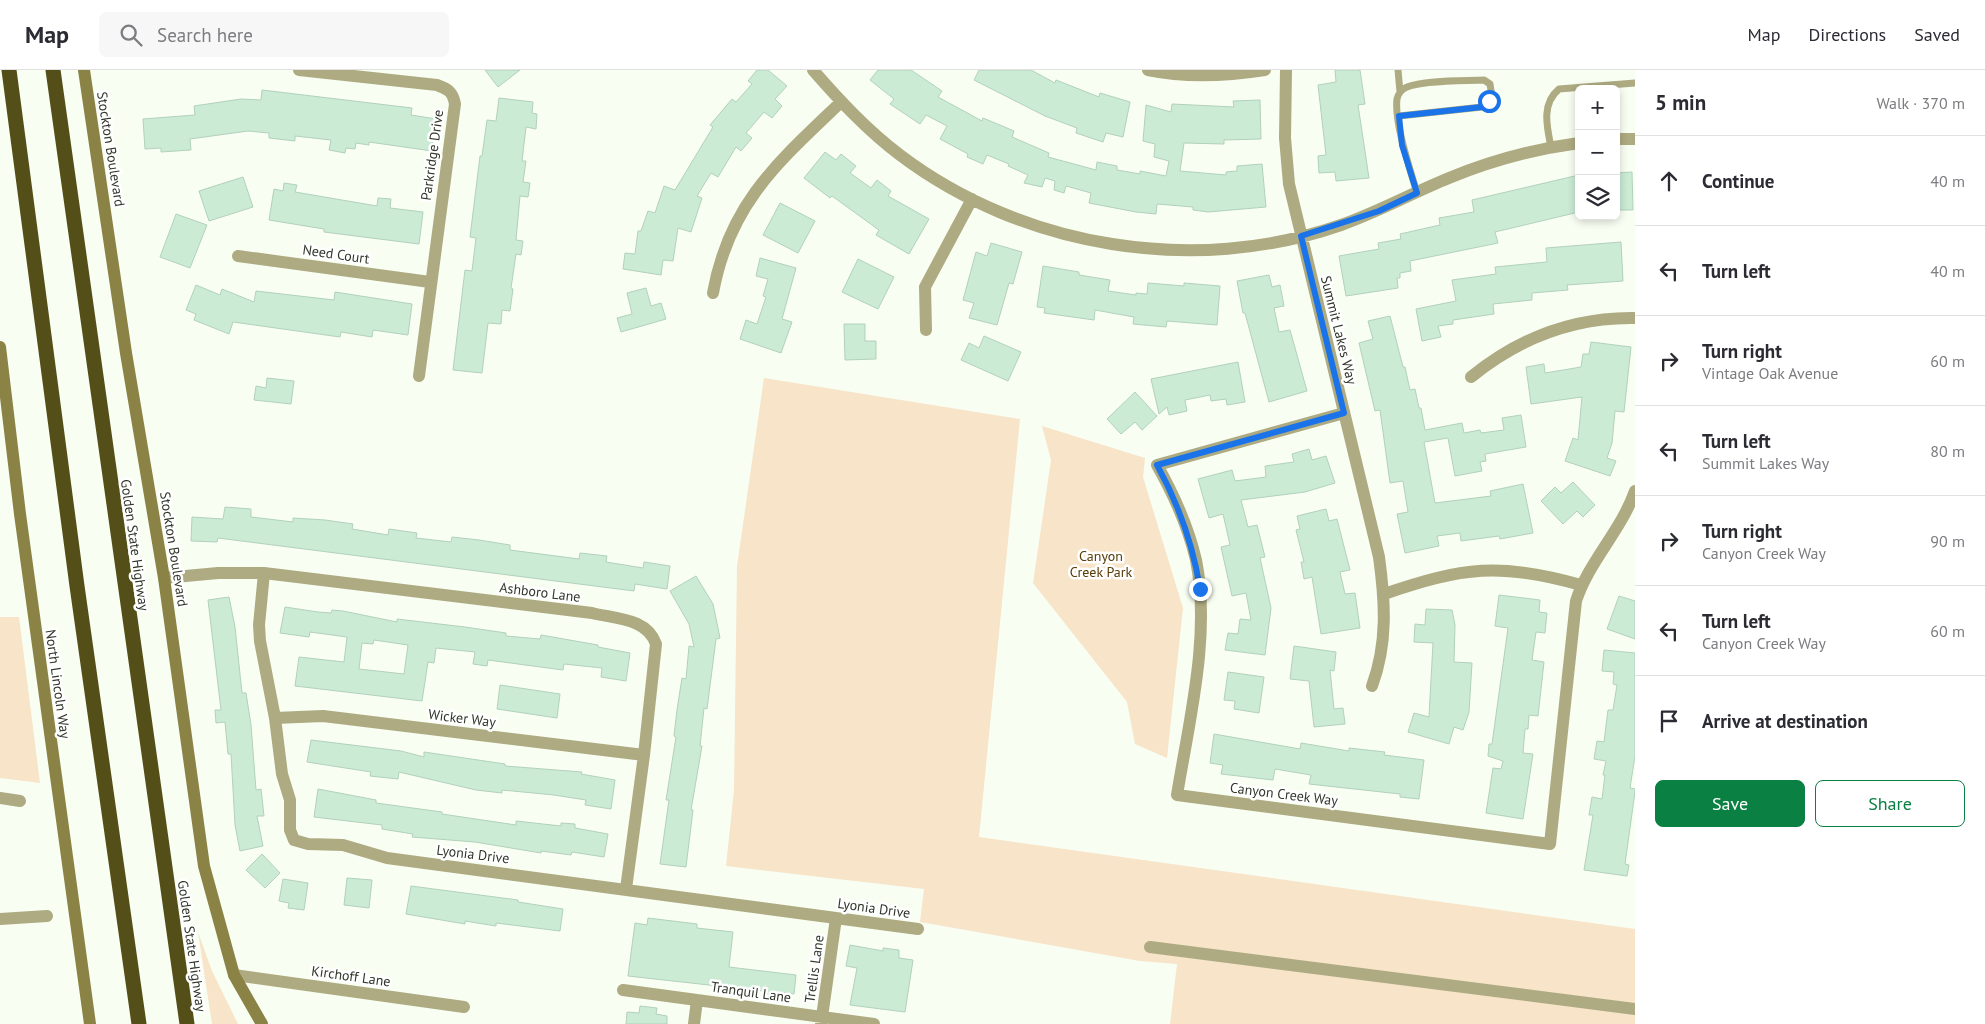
<!DOCTYPE html>
<meta charset="utf-8">
<style>
:root{--surface:#fff;--page:#f7f7f7;--text:#2b2b33;--muted:#7c7c81;--line:#e1e1e2;--accent:#0b8043}
body{margin:0;font-family:"PT Sans",sans-serif;background:var(--page);color:var(--text)}
.controls{position:absolute;right:15px;top:15px;display:grid;overflow:hidden;border-radius:8px;box-shadow:0 2px 8px #0003}
.controls button{width:45px;height:45px;display:grid;place-items:center;padding:0;border:0;border-bottom:1px solid var(--line);background:var(--surface);color:var(--text);font:25px sans-serif}
.stop{position:absolute;width:15px;height:15px;margin:-11px;border:4px solid #1a73e8;border-radius:50%;background:#fff}
.stop.end{background:#1a73e8;border-color:#fff;box-shadow:0 1px 5px #0008}
.list{margin:0;padding:0;list-style:none}
h2{display:flex;justify-content:space-between;align-items:center;height:65px;margin:0;padding:0 20px;font-size:21px}
h2 small{font-size:16px;font-weight:400;color:var(--muted)}
.list li{display:grid;grid-template-columns:32px 1fr auto;gap:15px;align-items:center;box-sizing:border-box;height:90px;padding:0 20px;border-top:1px solid var(--line)}
.list b{display:block;font-size:19px;white-space:nowrap}
.list p{margin:0;font-size:16px;white-space:nowrap;color:var(--muted)}
.list em{font-size:16px;font-style:normal;color:var(--muted)}
.actions{display:flex;gap:10px;padding:15px 20px}
.actions a{flex:1;padding:11px 0;border:1px solid var(--accent);border-radius:8px;text-align:center;font-size:18px;color:var(--accent)}
.actions .main{background:var(--accent);color:#fff}
.icon{flex:none;width:28px;height:28px;fill:none;stroke:currentColor;stroke-width:2;stroke-linecap:round;stroke-linejoin:round}
.map{position:relative;flex:none;width:1635px;height:954px;overflow:hidden}
header{display:flex;align-items:center;gap:30px;box-sizing:border-box;height:70px;padding:0 25px;background:var(--surface);border-bottom:1px solid var(--line)}
header strong{font-size:24px}
nav{display:flex;gap:28px;margin-inline-start:auto;font-size:18px}
.search{width:350px;height:45px;background:var(--page);display:flex;align-items:center;gap:12px;box-sizing:border-box;padding:0 18px;border-radius:8px;color:var(--muted);font-size:19px}
main{display:flex}
aside{flex:1;background:var(--surface)}
.map>svg:first-child{display:block}
.green{fill:#f7e4c9}
.building{fill:#cbebd5;stroke:#b2d1bc;fill-rule:evenodd}
.lines{fill:none;stroke-linecap:round;stroke-linejoin:round}
.lane{stroke:#aeab82;stroke-width:7}
.street{stroke:#aeab82;stroke-width:12}
.secondary{stroke:#8a8345;stroke-width:12}
.highway{stroke:#544f18;stroke-width:15}
.route{stroke:#1a73e8;stroke-width:6}
.labels{text-anchor:middle;dominant-baseline:central;stroke-width:5;stroke-linejoin:round;paint-order:stroke}
.street-label{font-size:14px;fill:#30362a;stroke:#fff}
.park-label{font-size:14px;fill:#573c07;stroke:#fff}
</style>
<header>
<strong>Map</strong>
<div class="search"><svg class="icon" aria-label="search" viewBox="0 0 24 24"><circle cx="10" cy="10" r="6"/><path d="M15 15l6 6"/></svg>Search here</div>
<nav><a>Map</a><a>Directions</a><a>Saved</a></nav>
</header>
<main>
<div class="map">
<svg width="1635" height="954" viewBox="0 0 1635 954">
<rect width="100%" height="100%" fill="#f8fef2"/>
<path class="green" d="M764 308 1020 349 979 767 1635 859V954H1170L1177 894 1140 891 920 852 924 819 726 796 734 720 737 496Z
M1042 356 1145 388 1143 407 1183 538 1167 688 1135 674 1127 632 1033 513 1051 390Z
M0 547H19L40 713 0 708Z
M198 862 212 901 238 954H212Z"/>
<path class="building" d="M485 0H520L498 17Z
M757 0H768L787 16 775 29 782 36 772 48 764 42 746 63 752 68 741 81 736 77 718 107 711 103 697 126 702 128 691 162 678 158 673 191 663 190 661 205 623 199 625 183 635 184 638 161H641L648 141 655 143 664 116 675 120 713 57 710 55 732 29 736 32 752 14 748 11Z
M878 0H911L942 21 938 27 982 51 983 48 1014 61 1012 67 1049 83 1048 87 1096 100 1097 92 1117 96V100L1140 104V101L1166 106 1169 91 1154 87 1155 74 1143 71 1146 35 1171 42 1172 34 1234 37 1233 31 1260 30 1261 69 1224 70V74L1184 73 1180 101 1226 105V102L1237 101V96L1262 94 1266 137 1208 142 1193 140V137L1157 134 1156 144 1136 142 1089 133 1091 123 1066 116 1064 123 1054 120 1055 111 1045 108 1042 117 1024 113 1028 105 1008 96 1009 94 987 85 983 94 967 87 968 84 940 69 947 56 926 45 920 54 890 34 894 29 870 10Z
M979 0H1031L1055 13 1056 10 1099 27 1100 23 1130 32 1123 67 1106 63 1103 72 1076 63 1077 58 1045 46 974 10Z
M1335 0H1360L1365 34 1358 35 1369 108 1336 111 1335 102 1319 103 1318 86 1326 85 1318 15 1336 12Z
M262 20 412 38 411 45 436 49 432 81 369 72V75L356 73 355 79 346 78 345 83 329 80 331 70 295 66V71L269 68V63L248 61 190 69 191 80 161 82V78L145 79 143 49 195 45 194 36 241 29 261 30Z
M499 28 533 32 532 43 537 44 536 59 526 57 522 91H526L523 112 530 113 528 127 520 126 516 170 523 171 521 185 516 184 511 218 513 219 510 241 502 240 501 254 488 253 482 303 453 300 465 200 472 201 476 168 470 167 480 86H482L487 50 496 51Z
M825 82 836 90 841 84 856 96 850 103 871 118 877 110 891 121 888 126 929 149 909 184 876 165 879 160 832 126 830 128 804 108Z
M1632 102 1633 140H1616V103Z
M1579 105V142L1495 162 1498 173 1410 191 1411 201 1400 203V208H1397L1398 218 1346 226 1339 186 1379 179 1378 173 1401 169 1400 164 1440 155 1439 148 1474 142 1472 130Z
M243 107 253 137 209 151 199 121Z
M284 113 297 115 295 122 377 136 378 128 391 129 390 138 423 142 419 174 324 162V159L269 150 274 119 283 121Z
M780 133 815 151 798 183 763 165Z
M176 144 207 155 190 198 160 187Z
M1621 172 1623 211 1567 215 1568 220 1532 223V230L1493 234 1494 244 1453 250V254L1438 256 1441 267 1422 271 1416 239 1456 231 1452 210 1496 204 1495 197 1547 192 1546 178Z
M991 173 1022 182 1013 214 1009 213 997 255 969 248 974 233 963 230 976 182 987 186Z
M760 188 796 198 782 249 792 252 781 283 740 269 746 250 757 254 766 227 763 226 768 209 756 206Z
M858 189 894 207 878 239 842 222Z
M1043 196 1079 202V205L1110 210 1108 221 1136 225V223L1147 224 1148 213 1184 216V213L1220 216 1217 255 1167 251 1166 257 1133 254 1134 247 1095 240 1094 250 1044 243 1045 238 1037 237Z
M1269 205 1272 217 1280 215 1284 236 1274 238 1279 262 1290 260 1307 321 1269 332 1245 243H1243L1237 211Z
M196 215 220 225 222 219 254 232 256 221 334 230 335 222 412 234 408 265 373 260 372 267 341 262 340 267 233 252 229 264 194 250 196 244 186 240Z
M646 218 651 236 661 233 666 249 621 262 617 248 632 244 627 223Z
M1390 246 1403 297H1405L1410 320 1415 319 1419 338H1421L1425 360 1462 353 1464 363 1480 360 1481 363 1504 360 1502 348 1521 345 1526 377 1485 384 1486 391 1480 392 1482 401 1455 406 1448 368 1424 372 1435 433 1491 426 1490 421 1523 414 1533 463 1500 469 1499 466 1461 471 1460 463 1437 466 1439 476 1405 483 1397 444 1408 442 1403 411 1390 413 1380 340 1375 341 1359 273 1373 269 1368 251Z
M844 254H865V271H876V289L845 290Z
M984 266 1021 282 1008 311 961 290 969 273 979 278Z
M1591 272 1631 277 1624 342 1615 341 1612 373 1607 388 1616 391 1610 406 1565 391 1573 368 1578 370 1582 327 1531 334 1526 297 1544 294 1545 303 1581 297 1583 284H1589Z
M1238 292 1245 332 1227 335 1226 329 1211 331 1210 325 1185 330 1187 341 1169 345 1167 337 1159 344 1151 309Z
M267 308 294 311 291 334 254 330 256 316 266 318Z
M1135 322 1157 346 1142 360 1135 352 1121 364 1107 349Z
M1309 379 1312 390 1326 386 1335 413 1305 422 1241 430 1248 457 1257 455 1265 487 1260 488 1271 538 1265 585 1225 580 1228 563 1238 564 1240 549 1251 550 1246 523 1232 526 1221 477 1230 475 1223 444 1209 448 1198 409 1232 400 1235 411 1266 407 1265 396 1294 392 1292 384Z
M1573 412 1595 435 1583 447 1577 441 1563 454 1541 431 1555 417 1561 423Z
M225 437 251 439V447L293 452V448L325 450 353 454 352 459 388 465 389 459 417 463 416 468 451 472 452 467 479 470 510 475V480L579 489 580 483 607 486 606 492 643 498 644 492 670 496 667 519 635 514 634 521 218 468 217 472 191 471 192 447 223 449Z
M1326 439 1329 451 1337 449 1350 500 1340 502 1345 524 1355 523 1360 558 1321 564 1312 507 1304 509 1301 492H1304L1296 460 1300 459 1297 446Z
M696 506 713 534 720 568 716 569 707 639 704 638 700 676H702L691 740H693L686 797 660 794 669 730H666L676 667 674 666 677 640 682 608 686 609 689 576 694 577 689 554 670 521Z
M1499 525 1540 530 1539 542 1547 543 1545 563 1536 562 1532 590 1544 592 1538 646 1529 645 1528 659H1525L1523 683 1533 684 1523 749 1486 743 1493 698 1501 699 1503 691 1488 686 1489 674H1492L1508 558 1495 556Z
M1619 526 1635 531V569L1607 559Z
M229 527 235 557 242 623H246L251 655 256 720 261 719 264 746H257L263 776 240 781 235 755 231 684H228L225 652 216 653 215 640H221L208 530Z
M285 537 318 542 331 543 332 540 343 541 397 552V549L465 557 506 563V566L540 569 541 565 598 575V577L630 583 626 611 601 607 602 598 564 594 563 600 488 590 487 596 473 594 475 582 436 578 434 593 428 592 422 631 295 616 299 587 344 592 347 567 310 562 309 567 280 563ZM374 570 408 575 404 604 359 599 362 573 373 574Z
M1426 539 1452 540 1455 555 1454 592 1472 593 1469 642 1463 660 1454 657 1449 674 1408 662 1414 643 1429 647 1433 573 1414 572 1415 554 1425 555Z
M1294 576 1336 582 1334 601 1330 600 1334 639 1343 638 1345 654 1314 657 1309 611 1290 609Z
M1604 580 1635 583V686L1630 718 1635 719V722L1625 794 1629 795 1627 806 1584 800 1593 745H1589L1592 727 1602 729 1605 705H1603L1606 691 1594 689 1597 671 1604 672 1608 640H1613L1617 615 1613 614 1614 602 1602 601Z
M1228 602 1264 607 1259 643 1234 639 1235 631 1224 630Z
M500 615 560 624 557 648 497 639Z
M1214 664 1300 679 1301 673 1349 681V678L1385 682 1384 685 1424 690 1419 729 1400 727V724L1309 714 1311 705 1275 699 1273 710 1221 704 1223 695 1210 693Z
M311 670 401 681 424 687V682L505 694V696L582 702 581 704 615 710 611 739 585 735 586 730 554 725 502 720V723L476 720 399 702 398 709 370 706 371 702 307 692Z
M318 719 376 730V733L442 742V744L516 755V751L561 756V753L575 754V758L608 764 604 787 572 782 571 785 541 781V783L475 772 412 767 413 764 382 759V755L314 747Z
M262 784 280 803 265 818 246 800Z
M347 808 372 810 369 838 344 835Z
M283 809 308 813 304 840 288 838 289 833 279 831Z
M411 816 518 830V832L563 839 560 861 496 853V856L465 851V854L406 844Z
M648 848 697 854V858L733 862 729 897 796 905 794 924 779 922 778 926 763 924V921L628 906 635 853 647 855Z
M850 875 883 881V878L899 880V888L913 890 905 942 850 935 857 898 846 896Z
M640 936 657 938 656 944 667 946V954H626L627 942 639 943Z"/>
<g class="lines">
<path class="lane" d="M1398 0 1400 22
M1399 46 1482 37 1492 27 1490 14 1484 10C1464 11 1423 10 1407 17 1402 19 1398 24 1397 29 1394 52 1410 99 1417 123
M1551 77C1547 57 1541 34 1559 19L1635 13"/>
<path class="street" d="M299 0 437 15C448 19 453 22 455 34L419 306
M813 0C840 31 867 60 900 85 1023 178 1195 206 1341 155 1378 142 1412 123 1449 108 1490 91 1534 79 1579 73
M1148 0C1187 8 1226 6 1265 0
M1286 0 1285 68 1289 114 1379 487C1385 531 1388 573 1372 616
M1616 69H1635
M238 186 430 212
M713 223C729 134 778 92 841 32
M926 260 925 217 972 129
M1471 307C1519 268 1573 247 1635 248
M1344 343 1157 395C1174 425 1188 456 1196 490 1211 565 1189 651 1177 725L1550 774 1576 531C1589 491 1621 461 1635 421
M264 503 259 555 260 571 275 648 282 704 290 730V760L294 770 308 774 343 775 387 788 918 859
M164 508 218 503H264L592 543C616 549 647 548 656 574L644 685 626 819
M1384 524C1463 497 1500 492 1581 515
M275 648 323 646 644 685
M0 728 20 731
M0 849 47 846
M1150 877 1635 939
M234 905 464 937
M623 920 874 954
M694 954 697 930
M821 954 836 848"/>
<path class="secondary" d="M84 0 126 283 164 508 204 796 234 905 262 954
M0 277 20 444 90 954"/>
<path class="highway" d="M9 0 77 516 139 954
M53 0 187 954"/>
</g>
<g class="lines">
<path class="route" d="M1200 519C1193 474 1179 435 1157 395L1344 343 1301 166 1379 141 1417 123 1402 75 1399 46 1482 37 1489 31"/>
</g>
<g class="labels">
<g class="street-label">
<text transform="translate(111 79) rotate(81)">Stockton Boulevard</text>
<text transform="translate(432 85) rotate(-82)">Parkridge Drive</text>
<text transform="translate(336 184) rotate(8)">Need Court</text>
<text transform="translate(1339 260) rotate(76)">Summit Lakes Way</text>
<text transform="translate(135 475) rotate(82)">Golden State Highway</text>
<text transform="translate(174 479) rotate(81)">Stockton Boulevard</text>
<text transform="translate(540 522) rotate(7)">Ashboro Lane</text>
<text transform="translate(58 614) rotate(82)">North Lincoln Way</text>
<text transform="translate(462 648) rotate(7)">Wicker Way</text>
<text transform="translate(1284 724) rotate(7)">Canyon Creek Way</text>
<text transform="translate(473 784) rotate(7)">Lyonia Drive</text>
<text transform="translate(874 838) rotate(8)">Lyonia Drive</text>
<text transform="translate(192 876) rotate(82)">Golden State Highway</text>
<text transform="translate(814 899) rotate(-82)">Trellis Lane</text>
<text transform="translate(351 906) rotate(8)">Kirchoff Lane</text>
<text transform="translate(751 922) rotate(8)">Tranquil Lane</text>
</g>
<g class="park-label">
<text x="1101" y="486">Canyon<tspan x="1101" dy="16">Creek Park</tspan></text>
</g>
</g>
</svg>
<div class="controls">
<button>+</button>
<button>−</button>
<button><svg class="icon" aria-label="layers" viewBox="0 0 24 24"><path d="M12 4l9 5-9 5-9-5zM3 14l9 5 9-5"/></svg></button>
</div>
<div class="stop" style="left:1489px;top:31px"></div>
<div class="stop end" style="left:1200px;top:519px"></div>
</div>
<aside>
<h2>5 min<small>Walk · 370 m</small></h2>
<ul class="list">
<li><svg class="icon" aria-label="ahead" viewBox="0 0 24 24"><path d="M12 20V5M6 11l6-6 6 6"/></svg><div><b>Continue</b></div><em>40 m</em></li>
<li><svg class="icon" aria-label="left" viewBox="0 0 24 24"><path d="M17 20v-9H6M10 6l-5 5 5 5"/></svg><div><b>Turn left</b></div><em>40 m</em></li>
<li><svg class="icon" aria-label="right" viewBox="0 0 24 24"><path d="M7 20v-9h11M14 6l5 5-5 5"/></svg><div><b>Turn right</b><p>Vintage Oak Avenue</p></div><em>60 m</em></li>
<li><svg class="icon" aria-label="left" viewBox="0 0 24 24"><path d="M17 20v-9H6M10 6l-5 5 5 5"/></svg><div><b>Turn left</b><p>Summit Lakes Way</p></div><em>80 m</em></li>
<li><svg class="icon" aria-label="right" viewBox="0 0 24 24"><path d="M7 20v-9h11M14 6l5 5-5 5"/></svg><div><b>Turn right</b><p>Canyon Creek Way</p></div><em>90 m</em></li>
<li><svg class="icon" aria-label="left" viewBox="0 0 24 24"><path d="M17 20v-9H6M10 6l-5 5 5 5"/></svg><div><b>Turn left</b><p>Canyon Creek Way</p></div><em>60 m</em></li>
<li><svg class="icon" aria-label="arrive" viewBox="0 0 24 24"><path d="M6 21V4h12l-3 4 3 4H6"/></svg><div><b>Arrive at destination</b></div></li>
</ul>
<div class="actions"><a class="main">Save</a><a>Share</a></div>
</aside>
</main>
